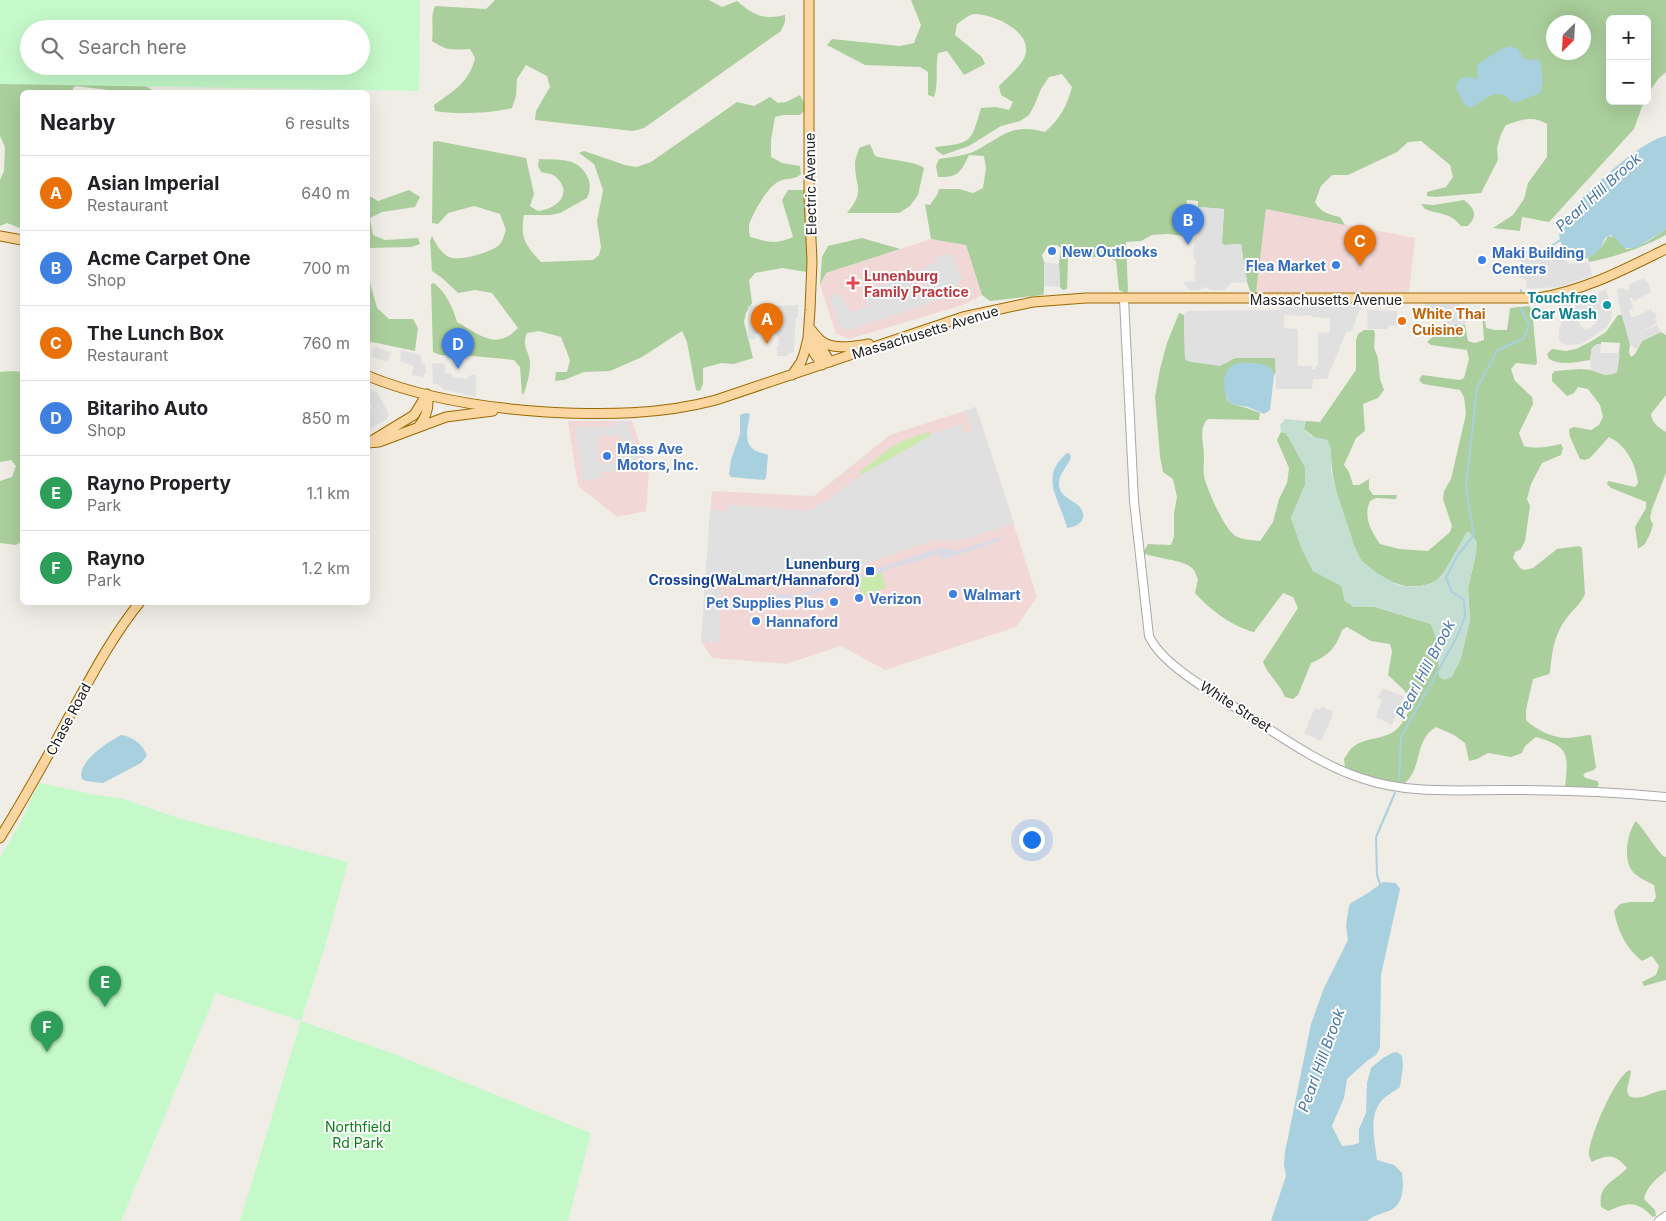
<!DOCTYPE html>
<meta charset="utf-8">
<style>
:root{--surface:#fff;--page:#f6f6f6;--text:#202124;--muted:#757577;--line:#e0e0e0;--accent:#0b8043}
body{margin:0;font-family:Inter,sans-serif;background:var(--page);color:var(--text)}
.controls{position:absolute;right:15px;top:15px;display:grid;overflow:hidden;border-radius:8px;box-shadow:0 5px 20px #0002}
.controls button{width:45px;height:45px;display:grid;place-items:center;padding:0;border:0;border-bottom:1px solid var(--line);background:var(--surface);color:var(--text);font:25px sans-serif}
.compass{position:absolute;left:1546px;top:15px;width:45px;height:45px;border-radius:50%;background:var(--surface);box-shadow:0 5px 20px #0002;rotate:204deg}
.you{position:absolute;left:1031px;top:839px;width:18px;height:18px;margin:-12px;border:4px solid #fff;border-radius:50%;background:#1a73e8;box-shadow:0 0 0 8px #1a73e833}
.badge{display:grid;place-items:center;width:32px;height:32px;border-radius:50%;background:var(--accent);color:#fff;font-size:16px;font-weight:700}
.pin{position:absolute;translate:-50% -41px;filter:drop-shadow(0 1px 2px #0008)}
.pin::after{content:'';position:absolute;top:26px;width:18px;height:15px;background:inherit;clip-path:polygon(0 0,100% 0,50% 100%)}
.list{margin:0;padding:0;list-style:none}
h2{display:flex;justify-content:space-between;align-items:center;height:65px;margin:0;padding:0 20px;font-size:21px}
h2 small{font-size:16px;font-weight:400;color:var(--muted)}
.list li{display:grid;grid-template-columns:32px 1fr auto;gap:15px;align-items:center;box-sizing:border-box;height:75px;padding:0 20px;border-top:1px solid var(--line)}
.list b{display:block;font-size:19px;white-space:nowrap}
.list p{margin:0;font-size:16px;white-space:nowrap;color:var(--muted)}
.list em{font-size:16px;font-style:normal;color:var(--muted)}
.icon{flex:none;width:28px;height:28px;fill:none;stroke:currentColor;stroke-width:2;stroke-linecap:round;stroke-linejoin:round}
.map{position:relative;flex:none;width:1666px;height:1221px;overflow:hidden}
.search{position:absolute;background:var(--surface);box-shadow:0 5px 20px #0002;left:20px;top:20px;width:350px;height:55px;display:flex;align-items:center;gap:12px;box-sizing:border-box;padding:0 18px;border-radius:28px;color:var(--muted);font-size:19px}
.panel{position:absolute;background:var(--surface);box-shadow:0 5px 20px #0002;left:20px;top:90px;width:350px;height:515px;border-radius:8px}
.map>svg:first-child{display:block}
.commercial{fill:#f1d8d6}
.grass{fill:#caeaad}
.forest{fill:#aacf9c;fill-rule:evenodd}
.wetland{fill:#c4ded2}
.park{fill:#c5f9ca;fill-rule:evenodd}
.parking{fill:#e0e0e0;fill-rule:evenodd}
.plaza{fill:#dbdbe6}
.water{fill:#a8d0de}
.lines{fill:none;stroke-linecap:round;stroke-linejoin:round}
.stream{stroke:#a8d0de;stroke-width:2}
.minor-casing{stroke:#a7a7a7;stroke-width:10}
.major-casing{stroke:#9b6a01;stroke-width:11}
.minor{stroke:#fff;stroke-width:8}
.major{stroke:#fbd6a1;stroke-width:9}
.shop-dot{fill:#3f7fe0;stroke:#fff;stroke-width:2}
.health-dot{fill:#e0444e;stroke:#fff;stroke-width:2}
.culture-dot{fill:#0f9aa8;stroke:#fff;stroke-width:2}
.food-dot{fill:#e8710a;stroke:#fff;stroke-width:2}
.transit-dot{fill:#1a4fb4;stroke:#fff;stroke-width:2}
.labels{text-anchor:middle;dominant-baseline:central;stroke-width:4;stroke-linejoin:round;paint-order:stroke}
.street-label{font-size:14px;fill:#202020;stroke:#fff}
.shop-label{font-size:14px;font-weight:bold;fill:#366cbe;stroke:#fff;text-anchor:start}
.health-label{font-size:14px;font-weight:bold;fill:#be3a42;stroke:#fff;text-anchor:start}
.culture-label{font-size:14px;font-weight:bold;fill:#0d838f;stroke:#fff;text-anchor:end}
.food-label{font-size:14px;font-weight:bold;fill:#c56008;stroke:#fff;text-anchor:start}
.transit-label{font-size:14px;font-weight:bold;fill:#164399;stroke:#fff;text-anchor:end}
.park-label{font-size:14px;fill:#0c8018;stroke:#fff}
.water-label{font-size:15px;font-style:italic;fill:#4977a8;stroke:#fff}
</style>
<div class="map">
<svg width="1666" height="1221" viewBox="0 0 1666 1221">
<rect width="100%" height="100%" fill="#f0ede7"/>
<path class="commercial" d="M1266 209 1415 238 1409 292 1256 293Z
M931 239 966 245 982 295 963 305 849 339 836 334 820 285 826 273Z
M976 407 1037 597 1016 627 885 670 841 646 786 664 712 658 701 641 712 491 814 496 890 435Z
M568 421H632L649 471 646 511 617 517 578 486Z"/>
<path class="grass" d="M928 432 932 435 861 475 860 472 890 448 905 440Z
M881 572 886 588 862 596 857 580Z"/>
<path class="forest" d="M0 0 29 29V66H115L155 92H113L108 90 76 86 73 88V92H22V229L7 223 0 226V180L4 171 5 147 0 136Z
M495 0H709L722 7 737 1C753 15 763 20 785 15V22L781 31 644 128 633 131 535 120 536 111 550 87 547 76 526 65 517 79 516 96 512 108C492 113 456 115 435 111L434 105C453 91 469 83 475 58L470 49C452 50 447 51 432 41 434 30 430 16 435 6L486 9Z
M911 0H1666V72L1659 78 1647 95V19H1610V101H1644L1634 129 1549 222 1522 217 1520 231 1493 228 1513 215 1524 199 1528 183 1547 157V124C1533 115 1521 120 1506 125L1501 134 1497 148 1498 160 1481 193 1435 197 1427 196V192L1446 187 1453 177 1450 165 1421 141 1408 142 1397 152 1348 175H1332L1321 186 1315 202C1321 213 1328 214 1340 217L1345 225 1266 209 1256 293 1250 291 1247 282 1241 244 1224 245 1222 243 1224 209 1198 207V201L1187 200 1184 236 1167 234 1152 235 1141 241 1126 242 1128 291 1126 293 1119 290 1116 261 1105 256 1086 258 1077 250 1073 251 1068 258 1067 289 1063 290 1060 287 1059 264 1061 248 1057 245 1048 246 1042 255 1044 262V291L1043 295 990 301 982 295 966 245 931 239 925 204 930 205 937 195 939 189H959L973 193 983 188 986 168 984 156 969 155C961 172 958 178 938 177L936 166 939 159C950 157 963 156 973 152 1001 138 1011 122 1045 132 1060 119 1067 106 1072 87L1062 74 1049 77 1041 89 1034 106 1029 115 1020 121 1001 126 969 146 943 155 936 150 935 147C972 143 971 143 981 108L996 107 1009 110 1013 102 1001 95 999 86C1007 77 1024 65 1026 52 1029 30 993 14 974 14 968 15 962 21 957 24L955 35 982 57 985 64 964 75 947 51 938 53C935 67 939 83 934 97L928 95V72L920 67 865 65 827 45 832 39 900 46 914 43 921 25ZM1554 22H1584V52H1554Z
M800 95 804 103V111L800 115H783L775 117 771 140V157L782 163 800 166 801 174C793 181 789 177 780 181 768 185 753 213 749 225 749 228 749 233 750 237 768 242 775 245 793 237L782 200 788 190H804L807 194V272L782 268 755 273 749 280 752 303 746 313 744 322 753 358 734 364 721 363 703 368V384L700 391 696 390 687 342 682 331 642 357 610 371 584 372 564 380 555 381 556 372H567L570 360 561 337 539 331 527 333C521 347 530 351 530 364 530 373 527 386 523 395L522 394 520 367 514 360 462 355H440L433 352 431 284 434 283C446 293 453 307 457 322 480 335 497 351 518 328L492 293 475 290 458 293 442 278 432 271 430 241 432 236C436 244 441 253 449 257 458 262 494 252 500 244 503 241 504 234 506 230L500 214 474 206 448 213 438 224 432 223 433 142 437 141 526 158 534 194 530 206 538 211C556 209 574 194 556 177 553 174 546 173 541 172L538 166 539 159C559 160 579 157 588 178 591 185 590 191 587 198L560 213 551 215H524C520 238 525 245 541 262L593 260 599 255 601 247 597 221 603 190 594 164 579 153 584 151 625 165 636 167 651 162 737 102 754 106 770 97 778 103 786 102Z
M870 144 875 156C887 160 916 161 924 168L918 195 910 206 899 213H847C866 190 855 188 855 164 855 159 858 153 859 148Z
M409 190 420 197 415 207 382 212 370 218 373 235 385 240 418 238 420 244 411 247 368 248V195L378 201Z
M1464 200C1475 209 1478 215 1468 226H1461C1450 212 1440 215 1425 209L1421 204 1434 205Z
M1666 229V235C1639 249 1618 256 1589 262L1588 258 1601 248 1608 236 1615 237 1626 249C1641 248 1654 237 1666 229Z
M862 238 900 249 826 273 820 285 822 257 828 246Z
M368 275 377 308 389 319H413L418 328 415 351 372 342 368 343Z
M1529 306 1532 309 1537 363 1536 365 1516 363 1511 369 1515 381 1532 397 1533 404 1519 433 1524 446C1536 449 1549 447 1561 444L1563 448 1561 455 1542 463 1531 484 1527 499 1530 506 1525 541 1521 549 1515 552 1513 558 1520 568 1524 570 1533 568 1557 549 1579 546 1582 548 1585 594C1581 604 1572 610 1566 619 1554 635 1552 652 1550 672L1549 674 1533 679 1526 710V720C1536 730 1553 738 1567 738 1575 738 1583 735 1591 735L1596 767 1594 770 1585 773 1583 776 1586 778 1597 781 1599 784 1597 787 1565 788C1568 755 1571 747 1536 737L1525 746 1522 753 1511 757 1488 753 1477 759 1469 761 1465 743 1454 735 1436 727C1414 740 1423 767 1405 783L1366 777 1345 767 1344 759C1347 755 1349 750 1353 747 1365 737 1385 740 1397 729 1404 722 1409 711 1412 702L1404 690 1388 675 1392 651 1390 644 1371 641 1347 627 1342 630C1336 648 1328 656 1311 663L1298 695 1293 699 1285 697C1280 684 1268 675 1263 662L1298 608 1293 597 1283 593 1254 632C1233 627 1209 609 1195 593L1198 579C1196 576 1195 570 1192 568 1182 559 1156 559 1143 553L1148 544 1171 545 1174 537V513L1177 497 1173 479 1163 472 1160 456 1155 397 1160 369 1167 343 1179 313 1184 315 1185 359 1188 361 1224 364 1234 358H1275L1276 373 1274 375 1271 369 1236 364 1228 371C1221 413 1230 399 1260 413L1259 420 1208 419C1198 428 1204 445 1204 456 1204 463 1203 470 1204 476 1207 489 1223 526 1234 535 1241 540 1252 540 1260 541L1273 522 1279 499 1287 483 1289 468 1277 440 1281 432 1286 433 1305 467V485L1291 518 1302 549 1313 571 1342 586 1345 601 1354 607H1375L1431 624 1437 640 1438 659 1470 621 1468 589 1476 553 1467 532C1460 544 1448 570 1439 578 1431 586 1418 587 1407 586 1394 585 1369 571 1361 560 1353 549 1351 533 1346 521 1337 494 1331 479 1331 450L1304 429 1306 421 1320 422 1356 370V340L1358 334 1364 330H1374L1375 334 1374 348 1378 358 1380 379 1384 390 1378 398 1363 404 1365 431 1356 438 1344 465 1349 472 1353 485H1359L1369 479V489L1373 495H1397L1396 499 1376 498 1370 501C1363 518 1371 530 1380 544L1399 549 1428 551 1450 532 1452 526 1443 499 1444 491 1451 479 1466 414 1464 397 1460 390 1423 384 1419 380 1422 375 1460 380 1464 378 1469 359 1467 350 1431 345 1427 342 1446 325H1465L1468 341 1475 343 1484 340 1482 312 1484 308 1486 328 1495 330H1507L1510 308Z
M1618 315H1623L1630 345 1629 352 1631 357 1635 354 1642 341 1661 332 1666 335V395L1651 414C1652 423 1658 427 1666 432V473L1652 509 1650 518 1653 525 1650 534 1645 544 1638 549 1635 527 1646 508V502L1611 488 1607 484 1608 481 1635 487 1638 483C1636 464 1626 445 1609 437L1590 458 1585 460 1580 459 1570 437 1569 429 1574 427 1591 430 1599 425 1603 417 1600 405 1588 389 1578 387 1574 393 1567 396 1552 381V374L1555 371 1580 369 1591 370 1605 375 1617 372 1620 343 1601 342V344H1597L1592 348 1590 360C1577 362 1560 366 1549 359L1547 354 1552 349 1566 351 1576 349 1590 342 1606 332Z
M13 371 22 372V541L16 545 0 543V481L12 477 16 466 11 460 0 462V372Z
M1636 821C1646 832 1653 845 1663 856L1666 857V980L1644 986 1642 982 1656 975 1659 966 1652 956 1642 961C1626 948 1618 932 1614 911L1620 904 1630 902H1653L1656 897 1654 885C1648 882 1639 878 1634 873 1622 862 1627 832 1636 821Z
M1630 1070 1631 1072 1627 1090 1629 1096C1642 1102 1653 1090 1666 1090V1171C1656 1179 1647 1186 1644 1199L1655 1210 1656 1216 1653 1217C1636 1200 1629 1202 1608 1211L1601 1207C1598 1184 1613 1183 1627 1168 1615 1154 1608 1154 1592 1162 1591 1161 1589 1156 1589 1155 1588 1140 1616 1074 1630 1070Z"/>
<path class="wetland" d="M1285 419 1306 421 1304 429 1311 436 1328 440 1331 450V470L1334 484 1354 545 1361 560 1377 573 1398 585 1416 587 1433 583 1441 577 1467 532H1470L1477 542 1476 553 1468 589 1470 621 1461 659 1452 677 1444 680 1439 677 1437 640 1431 624 1375 607H1354L1345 601 1341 586 1313 571 1302 550 1291 518 1305 485V467L1286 433 1281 432 1280 425Z"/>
<path class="park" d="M0 0H420L419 91 0 84ZM29 29H361V66H29Z
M40 783 91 794 124 799 178 818 348 862 326 943 301 1021 397 1055 591 1133 568 1221H240L301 1021 216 993 121 1221H0V857L22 820 33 795Z"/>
<path class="parking" d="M1198 207 1224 209 1222 243 1224 245 1241 244 1247 282 1231 283 1225 290H1211L1206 287 1198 290H1190L1183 282 1195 281 1194 265H1196V262L1193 254Z
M1522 251 1542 252 1550 257 1559 251 1569 264 1589 262 1592 276 1559 287 1527 289 1526 280 1520 277Z
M952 253 962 280 957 282 961 293 846 331 845 327 840 328 830 296 839 293 851 313 868 306 863 291 907 277 912 290 927 285 922 269 935 263 934 258Z
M1044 262 1059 264 1060 287 1044 286Z
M1644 278 1646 282H1648L1651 292 1634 301 1632 297 1629 298 1631 301 1633 307 1629 311 1631 317H1634L1651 309 1653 313 1655 312 1657 315 1655 319 1657 323 1639 333 1657 325 1661 332 1642 341 1637 349 1630 345 1619 305 1617 289 1623 288 1628 291 1630 289 1628 285Z
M1606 289 1609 299 1603 301 1605 310 1612 308 1611 320 1606 328 1581 344 1566 345 1559 341V330L1563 319 1560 306 1569 303 1571 306 1575 307 1578 303 1596 298 1599 292ZM1587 313 1596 323 1586 331 1578 322Z
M1425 302 1459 303 1462 317 1466 318 1465 325H1446L1447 315 1426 312Z
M1281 304H1364L1357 315 1352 331 1346 332 1327 379H1313L1312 389H1276L1275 358H1235L1220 366 1191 362 1185 359 1184 315 1187 311 1280 310ZM1286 315 1297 316 1312 315V317L1330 318V332L1318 333V366H1316L1315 369H1312V366H1298V329L1284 328V316Z
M798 305V317L795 320 796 327H795V332H790L795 333 794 352 789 353 787 356H777V346H779V342L777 334H755V339H748V306Z
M1367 310 1397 311 1398 326 1389 325 1388 329H1368Z
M1597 344H1601L1600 353H1620L1617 372 1614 374 1605 375 1591 370 1590 357 1592 348Z
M377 347 391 353 388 362 372 357 373 348Z
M401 350 421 355V363L425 364 426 374H424V377L412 375 414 366 402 362 400 360Z
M432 363 445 364V373H451L452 377 466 379 470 377V375H476V397L443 389 438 384H433Z
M368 389 377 392 389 414 386 420 368 429V411L373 408 370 403 368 404Z
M976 407 1014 523 969 538 951 541 934 540 831 576 801 584 714 578 713 589 722 590 719 642 701 641 710 510 728 511 729 504 807 511 825 502 857 478 935 433 961 424 964 433 972 430 966 411Z
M628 421 629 427 645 468 631 471 601 472V478L583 480 575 427H614L615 424 613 422ZM598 436H620L622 439 623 444H616V463H598Z
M1383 688 1404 697 1392 725 1376 717 1382 700 1377 698Z
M1322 706 1334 712 1321 741 1304 733 1315 708 1320 710Z"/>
<path class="plaza" d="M1000 537 1001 541 942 560 940 554 911 563 909 562 908 564 889 568 888 570 796 600 767 597V593L797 595 942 547 957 551Z"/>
<path class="water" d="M1510 46 1518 49 1524 59 1540 60 1543 82 1540 93 1515 103C1509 101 1510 99 1505 96 1495 89 1480 102 1472 108L1465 105 1456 88C1458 76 1466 75 1476 79L1478 77 1477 65 1499 50Z
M1666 136V229L1636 248H1624L1616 238 1610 235 1605 238 1601 248 1588 258 1579 260 1570 257C1564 249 1557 239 1560 229 1566 207 1643 138 1666 136Z
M1256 363 1269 366 1274 375 1270 410 1264 414 1248 407 1231 404C1222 393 1220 371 1235 364 1241 362 1250 363 1256 363Z
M746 413 750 414C748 427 742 443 756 451 760 453 764 453 768 455L766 478 764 480 731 477 729 474 731 460 740 434V415Z
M1067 453 1070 454 1071 457C1068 466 1060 472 1059 482 1058 497 1073 499 1080 507 1089 519 1078 527 1067 528 1060 499 1038 478 1067 453Z
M121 735C132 736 144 745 147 756L141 763 103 783 86 781 82 779C76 762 108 742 121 735Z
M1383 882 1396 883 1400 889 1381 975 1380 1048 1376 1055 1367 1061 1347 1079 1344 1098 1332 1126 1342 1146 1352 1145 1359 1143V1129L1366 1113 1367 1083 1371 1068 1383 1058 1392 1053 1397 1052 1402 1056 1403 1067 1400 1087C1395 1091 1389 1094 1384 1098 1367 1114 1375 1140 1377 1160L1394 1165 1402 1173C1404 1187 1404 1205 1389 1211 1380 1214 1374 1215 1367 1221H1271L1286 1176 1284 1165 1285 1152 1311 1024 1324 988 1348 940 1346 925 1349 906 1351 903 1368 893Z"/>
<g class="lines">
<path class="stream" d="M1545 253 1553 245 1562 239
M1521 290V292
M1399 780 1401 737 1457 637 1465 617 1464 600 1452 592 1446 578 1457 556 1474 535 1466 487 1477 388 1497 351 1524 338 1529 325 1521 308
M1380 884 1377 875 1376 837 1395 793"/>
<g class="minor-casing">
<path id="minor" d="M1124 299 1134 501 1149 636C1161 663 1208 690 1233 706 1272 730 1317 764 1361 778 1406 794 1456 790 1503 790 1558 790 1612 792 1666 797
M1659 1221 1666 1216"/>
</g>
<g class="major-casing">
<path id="major" d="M0 236 22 240
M809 327C812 331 816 336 820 340 833 351 854 346 869 344
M814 336 830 362
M808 338 814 353 822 365
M792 375 801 362 804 354 808 338 810 310 812 261 809 196V0
M368 376C424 399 486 408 546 412 604 415 660 415 716 400L963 317 1033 302 1086 298H1538C1586 290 1623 270 1666 249
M419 426C427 416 430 406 427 394
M368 443 379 442 446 417 493 411
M368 443 414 415 427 394
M0 838C23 800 45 762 66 722 89 681 110 639 140 602"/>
</g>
<use href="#minor" class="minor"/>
<use href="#major" class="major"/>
</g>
<g class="shop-dot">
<circle cx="1052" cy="251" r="5"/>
<circle cx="1482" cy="260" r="5"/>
<circle cx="1336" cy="265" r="5"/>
<circle cx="607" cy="456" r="5"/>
<circle cx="953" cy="594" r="5"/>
<circle cx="859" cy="598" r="5"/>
<circle cx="834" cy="602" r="5"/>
<circle cx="756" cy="621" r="5"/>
</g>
<path class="health-dot" d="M850.5 275.5h5v5h5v5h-5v5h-5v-5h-5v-5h5z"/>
<circle class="culture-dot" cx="1607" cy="305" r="5"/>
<circle class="food-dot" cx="1402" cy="321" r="5"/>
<rect class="transit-dot" x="865" y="566" width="10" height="10" rx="2.5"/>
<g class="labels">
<g class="street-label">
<text transform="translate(810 184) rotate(-91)">Electric Avenue</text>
<text x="1326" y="299">Massachusetts Avenue</text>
<text transform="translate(925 332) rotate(-17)">Massachusetts Avenue</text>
<text transform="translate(1236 706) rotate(33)">White Street</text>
<text transform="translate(68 719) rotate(-62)">Chase Road</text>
</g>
<g class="shop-label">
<text x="1062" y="251">New Outlooks</text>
<text x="1492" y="252">Maki Building<tspan x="1492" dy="16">Centers</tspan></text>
<text x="1326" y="265" text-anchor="end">Flea Market</text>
<text x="617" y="448">Mass Ave<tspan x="617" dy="16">Motors, Inc.</tspan></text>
<text x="963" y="594">Walmart</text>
<text x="869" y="598">Verizon</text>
<text x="824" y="602" text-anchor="end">Pet Supplies Plus</text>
<text x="766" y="621">Hannaford</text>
</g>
<g class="health-label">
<text x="864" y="275">Lunenburg<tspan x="864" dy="16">Family Practice</tspan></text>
</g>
<g class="culture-label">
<text x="1597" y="297">Touchfree<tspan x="1597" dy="16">Car Wash</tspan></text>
</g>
<g class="food-label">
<text x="1412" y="313">White Thai<tspan x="1412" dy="16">Cuisine</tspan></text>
</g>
<g class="transit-label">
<text x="860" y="563">Lunenburg<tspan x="860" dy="16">Crossing(WaLmart/Hannaford)</tspan></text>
</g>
<g class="park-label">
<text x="358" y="1126">Northfield<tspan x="358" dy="16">Rd Park</tspan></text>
</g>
<g class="water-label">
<text transform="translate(1598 192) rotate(-42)">Pearl Hill Brook</text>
<text transform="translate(1425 669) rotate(-62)">Pearl Hill Brook</text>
<text transform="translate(1321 1060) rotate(-70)">Pearl Hill Brook</text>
</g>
</g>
</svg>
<div class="controls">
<button>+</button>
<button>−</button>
</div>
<svg class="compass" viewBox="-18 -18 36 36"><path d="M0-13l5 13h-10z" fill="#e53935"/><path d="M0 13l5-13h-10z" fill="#757577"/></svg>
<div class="you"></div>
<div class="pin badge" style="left:767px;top:344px;background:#e8710a">A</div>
<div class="pin badge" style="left:1188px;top:245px;background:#3f7fe0">B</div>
<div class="pin badge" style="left:1360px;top:266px;background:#e8710a">C</div>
<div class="pin badge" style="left:458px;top:369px;background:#3f7fe0">D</div>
<div class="pin badge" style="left:105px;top:1007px;background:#2e9e5b">E</div>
<div class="pin badge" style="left:47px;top:1052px;background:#2e9e5b">F</div>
<div class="search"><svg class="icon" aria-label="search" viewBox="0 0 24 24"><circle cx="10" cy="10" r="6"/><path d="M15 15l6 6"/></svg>Search here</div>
<section class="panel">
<h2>Nearby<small>6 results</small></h2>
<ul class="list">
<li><span class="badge" style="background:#e8710a">A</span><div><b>Asian Imperial</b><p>Restaurant</p></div><em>640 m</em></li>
<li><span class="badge" style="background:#3f7fe0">B</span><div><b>Acme Carpet One</b><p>Shop</p></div><em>700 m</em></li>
<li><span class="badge" style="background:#e8710a">C</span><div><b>The Lunch Box</b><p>Restaurant</p></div><em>760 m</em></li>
<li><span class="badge" style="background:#3f7fe0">D</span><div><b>Bitariho Auto</b><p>Shop</p></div><em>850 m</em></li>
<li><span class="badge" style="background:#2e9e5b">E</span><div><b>Rayno Property</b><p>Park</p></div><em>1.1 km</em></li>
<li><span class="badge" style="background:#2e9e5b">F</span><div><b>Rayno</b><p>Park</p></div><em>1.2 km</em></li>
</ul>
</section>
</div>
